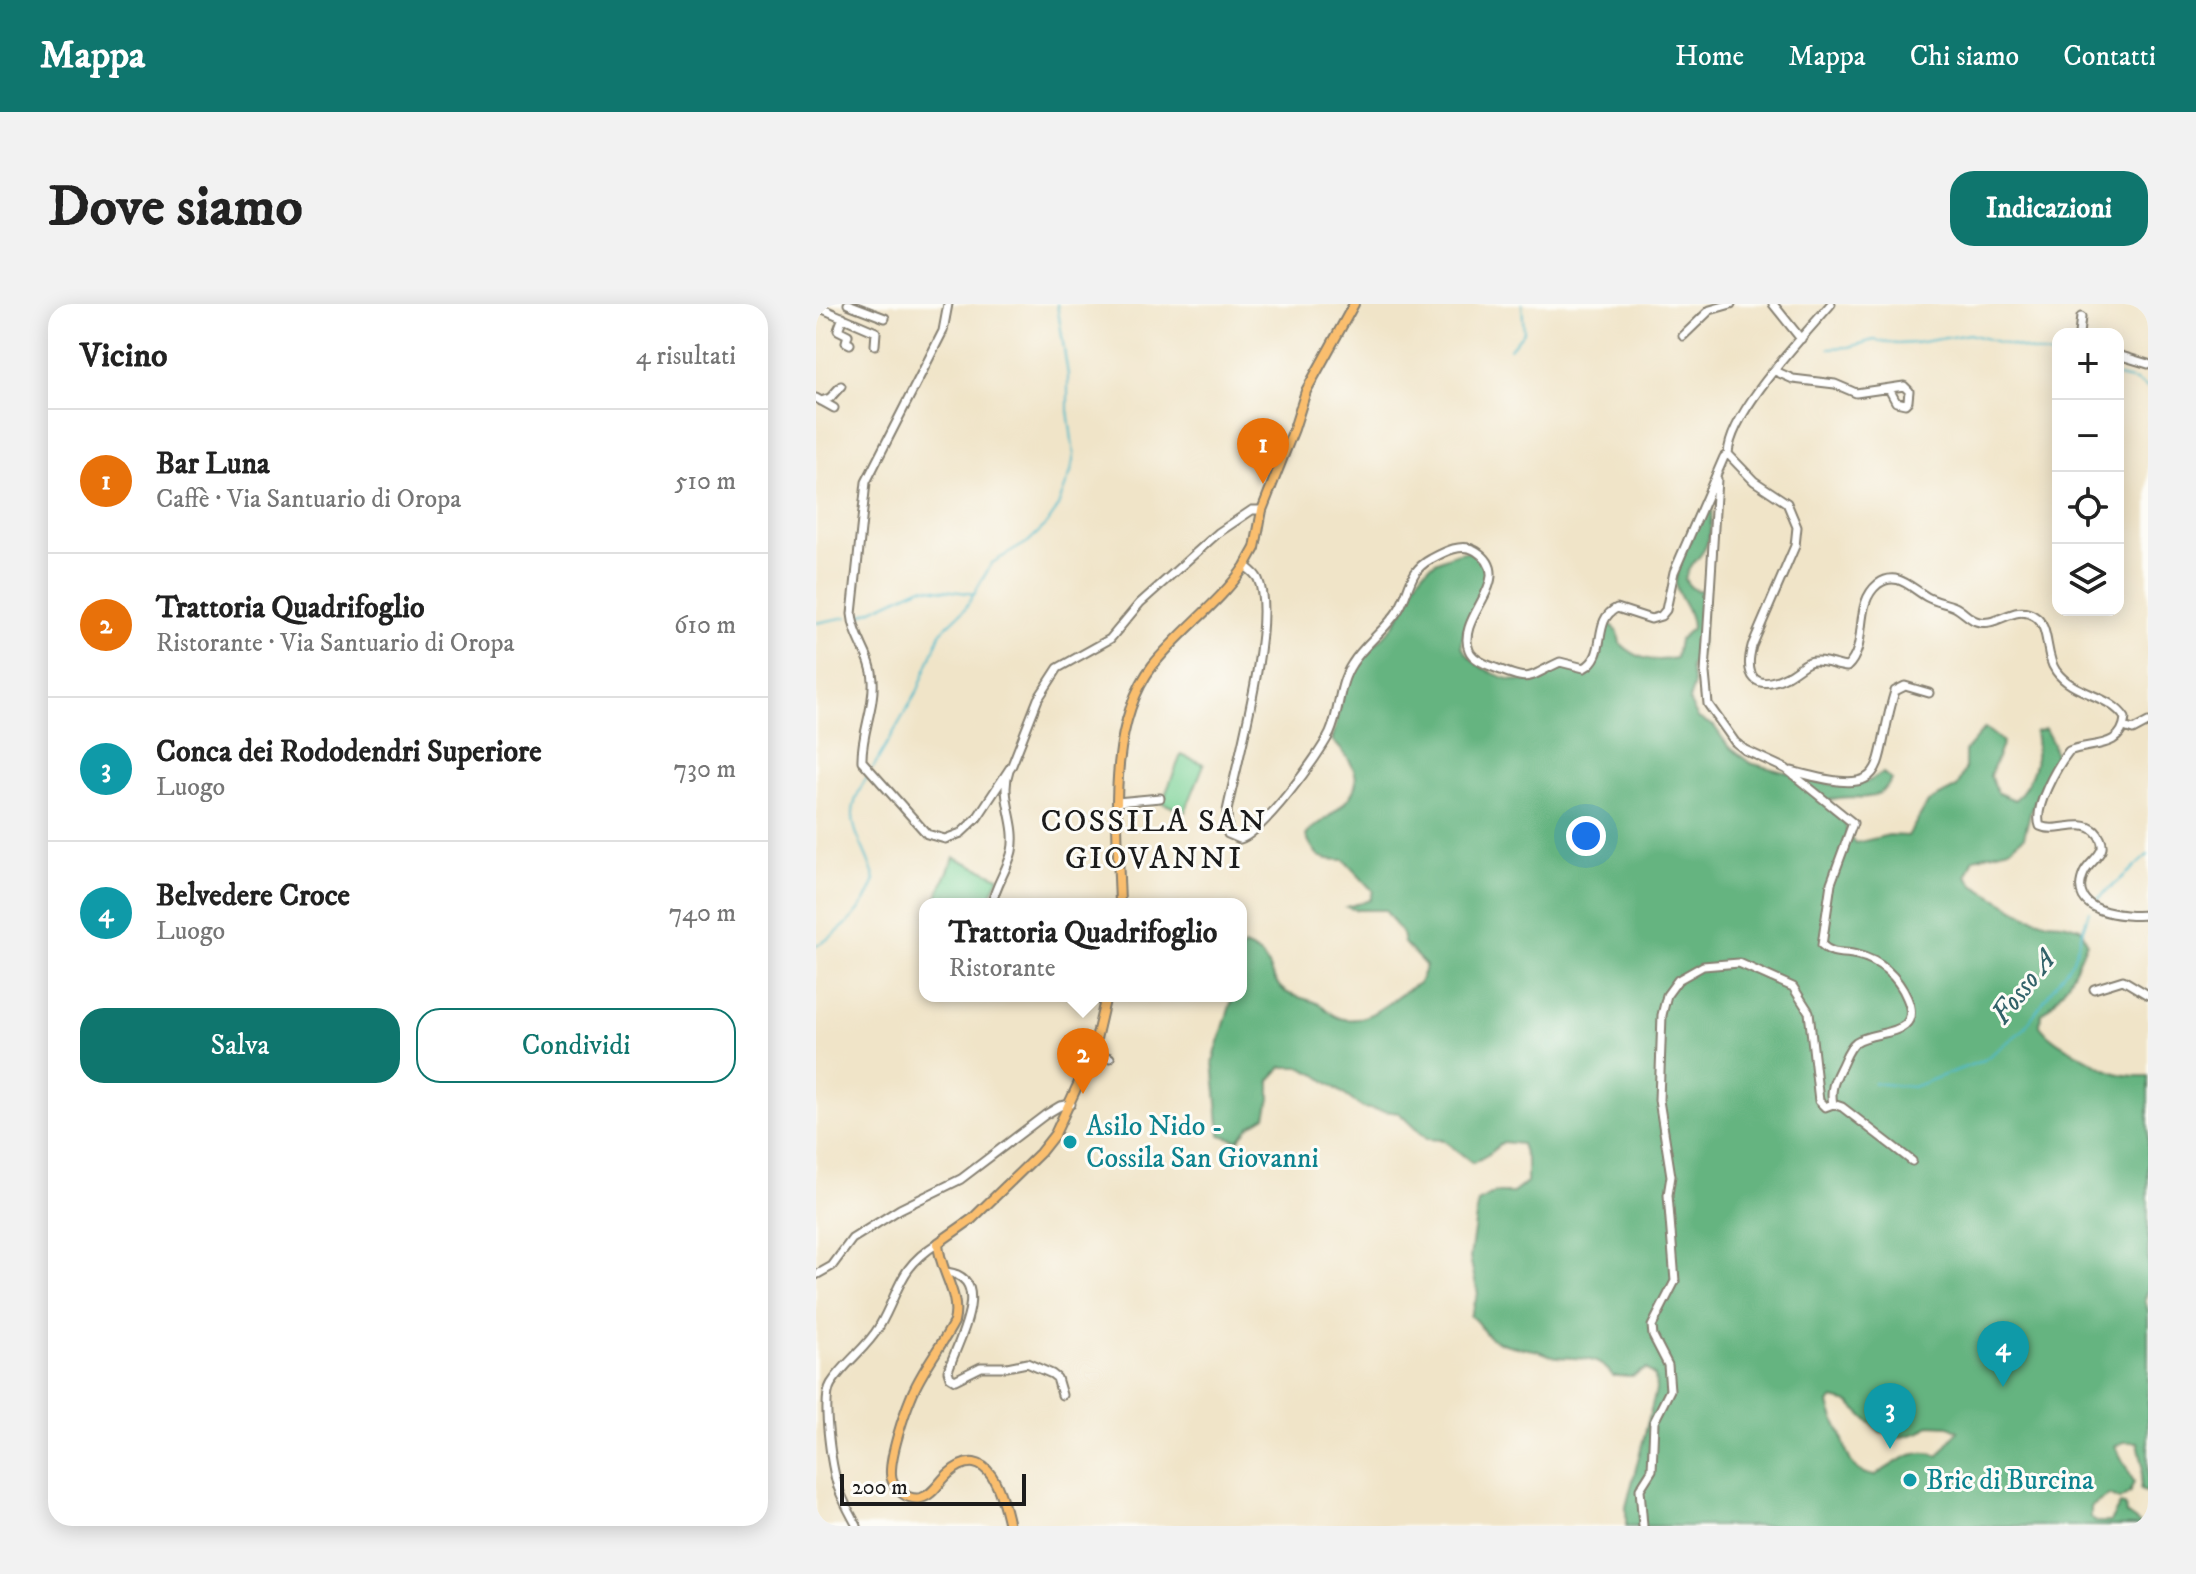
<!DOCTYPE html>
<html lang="it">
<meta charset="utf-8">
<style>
:root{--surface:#fff;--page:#f2f2f2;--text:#222;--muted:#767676;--line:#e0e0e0;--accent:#0f766e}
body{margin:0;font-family:"IM FELL DW Pica",serif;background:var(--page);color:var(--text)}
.controls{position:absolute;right:24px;top:24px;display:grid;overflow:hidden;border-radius:16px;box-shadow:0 4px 20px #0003}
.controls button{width:72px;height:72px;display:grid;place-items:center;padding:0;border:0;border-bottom:2px solid var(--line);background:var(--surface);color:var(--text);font:40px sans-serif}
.scale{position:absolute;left:24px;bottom:20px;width:186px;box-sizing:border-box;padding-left:8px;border:4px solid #1c1c1c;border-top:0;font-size:22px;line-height:28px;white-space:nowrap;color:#1c1c1c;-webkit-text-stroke:6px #fdfcf7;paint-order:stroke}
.you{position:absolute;left:770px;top:532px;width:28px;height:28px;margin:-20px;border:6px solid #fff;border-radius:50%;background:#1a73e8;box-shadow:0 0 0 12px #1a73e833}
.badge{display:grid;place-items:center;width:52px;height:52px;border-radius:50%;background:var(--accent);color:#fff;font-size:26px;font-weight:700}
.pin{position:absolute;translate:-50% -66px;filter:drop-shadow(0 2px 4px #0008)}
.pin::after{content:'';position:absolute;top:42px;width:28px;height:24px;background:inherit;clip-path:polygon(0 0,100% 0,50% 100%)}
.popup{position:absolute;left:103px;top:594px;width:328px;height:104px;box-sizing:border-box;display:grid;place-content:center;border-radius:16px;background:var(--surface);filter:drop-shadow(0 2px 6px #0005);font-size:26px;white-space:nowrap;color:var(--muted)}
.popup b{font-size:30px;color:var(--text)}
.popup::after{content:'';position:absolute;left:50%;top:100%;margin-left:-16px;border:16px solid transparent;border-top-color:var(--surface)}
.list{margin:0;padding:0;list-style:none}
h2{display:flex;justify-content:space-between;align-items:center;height:104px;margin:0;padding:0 32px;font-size:34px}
h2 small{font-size:26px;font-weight:400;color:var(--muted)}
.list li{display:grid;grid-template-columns:52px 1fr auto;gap:24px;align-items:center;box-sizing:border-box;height:144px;padding:0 32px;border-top:2px solid var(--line)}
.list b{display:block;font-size:30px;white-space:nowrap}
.list p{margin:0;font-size:26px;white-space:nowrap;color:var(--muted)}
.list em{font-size:26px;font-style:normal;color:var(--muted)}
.actions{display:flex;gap:16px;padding:24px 32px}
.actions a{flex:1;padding:18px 0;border:2px solid var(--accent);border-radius:24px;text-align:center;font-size:28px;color:var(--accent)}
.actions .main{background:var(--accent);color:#fff}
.icon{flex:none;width:44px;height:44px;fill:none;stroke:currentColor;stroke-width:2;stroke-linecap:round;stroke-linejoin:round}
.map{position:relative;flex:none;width:1332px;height:1222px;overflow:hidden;border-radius:24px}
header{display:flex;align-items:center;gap:48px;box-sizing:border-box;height:112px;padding:0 40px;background:var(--accent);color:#fff}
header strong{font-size:38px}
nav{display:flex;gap:44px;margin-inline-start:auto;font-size:28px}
.intro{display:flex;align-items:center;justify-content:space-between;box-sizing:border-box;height:192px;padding:0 48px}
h1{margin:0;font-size:56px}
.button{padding:20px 36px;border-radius:24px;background:var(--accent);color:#fff;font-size:28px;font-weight:700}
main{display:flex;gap:48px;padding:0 48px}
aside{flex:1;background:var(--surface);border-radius:24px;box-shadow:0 4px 20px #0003}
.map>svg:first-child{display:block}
.green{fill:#7cd297;stroke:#4c775a;stroke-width:2}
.forest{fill:#65b480;stroke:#40684e;stroke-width:2;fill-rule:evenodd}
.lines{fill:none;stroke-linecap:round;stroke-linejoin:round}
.stream{stroke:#4cb8c8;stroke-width:2}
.minor-casing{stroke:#868072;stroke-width:11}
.major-casing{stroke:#868072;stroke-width:12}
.minor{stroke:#fff;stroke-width:7}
.major{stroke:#fabe6e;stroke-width:8}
.culture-dot{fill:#0f9aa8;stroke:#fdfcf7;stroke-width:3}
.labels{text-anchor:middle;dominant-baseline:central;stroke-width:6;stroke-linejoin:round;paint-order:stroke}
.culture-label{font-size:28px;fill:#0d838f;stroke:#fdfcf7;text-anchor:start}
.water-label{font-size:30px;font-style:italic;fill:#326269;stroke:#fdfcf7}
.quarter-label{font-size:32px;letter-spacing:2px;fill:#1c1c1c;stroke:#fdfcf7}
</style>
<header>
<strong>Mappa</strong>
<nav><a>Home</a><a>Mappa</a><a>Chi siamo</a><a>Contatti</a></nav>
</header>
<div class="intro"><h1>Dove siamo</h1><a class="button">Indicazioni</a></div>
<main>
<aside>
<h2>Vicino<small>4 risultati</small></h2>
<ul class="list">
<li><span class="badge" style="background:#e8710a">1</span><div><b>Bar Luna</b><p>Caffè · Via Santuario di Oropa</p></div><em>510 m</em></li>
<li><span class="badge" style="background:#e8710a">2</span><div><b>Trattoria Quadrifoglio</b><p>Ristorante · Via Santuario di Oropa</p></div><em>610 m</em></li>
<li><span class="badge" style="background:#0f9aa8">3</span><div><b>Conca dei Rododendri Superiore</b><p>Luogo</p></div><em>730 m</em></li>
<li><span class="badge" style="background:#0f9aa8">4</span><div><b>Belvedere Croce</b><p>Luogo</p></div><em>740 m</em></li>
</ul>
<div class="actions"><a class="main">Salva</a><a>Condividi</a></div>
</aside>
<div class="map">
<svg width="1332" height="1222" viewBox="0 0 1332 1222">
<rect width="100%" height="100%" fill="#fdfcf7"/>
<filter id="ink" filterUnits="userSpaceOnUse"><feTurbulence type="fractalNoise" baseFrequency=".0125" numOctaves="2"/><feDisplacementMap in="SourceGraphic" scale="16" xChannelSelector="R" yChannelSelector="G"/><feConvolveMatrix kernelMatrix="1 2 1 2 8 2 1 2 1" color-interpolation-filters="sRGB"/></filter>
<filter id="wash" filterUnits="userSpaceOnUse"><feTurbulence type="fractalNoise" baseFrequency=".006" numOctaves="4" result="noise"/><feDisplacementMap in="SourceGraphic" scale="32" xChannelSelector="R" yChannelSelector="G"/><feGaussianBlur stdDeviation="1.8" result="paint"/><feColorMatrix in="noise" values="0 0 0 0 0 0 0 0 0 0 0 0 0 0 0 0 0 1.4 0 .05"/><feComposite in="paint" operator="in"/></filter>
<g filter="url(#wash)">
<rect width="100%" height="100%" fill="#f0e4c8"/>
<path class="green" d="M365 451 388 460 369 508 346 499Z
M138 553 183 573 171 600H118Z"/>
<path class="forest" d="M896 192C895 210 897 234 886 249 879 259 872 262 869 275 874 285 879 287 890 287L884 347 874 363 878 380 873 397 882 414 898 422 912 442 934 459 1021 482 1051 478 1067 469 1076 476C1057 505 1039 487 1014 496L1015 506 1030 521 1031 530 1040 539 1073 531 1092 532 1112 498 1141 483 1149 466V447L1169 424 1187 438 1174 472 1182 489 1199 496C1217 477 1224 454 1219 428L1229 425 1237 440 1239 452 1214 509 1208 533 1193 545 1158 554 1151 571 1159 582 1211 612 1229 618 1247 619 1265 624 1271 638C1260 665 1248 692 1225 710L1224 722C1234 735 1245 741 1260 749 1290 764 1294 773 1332 772V985L1329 995 1332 1008V1189L1324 1186 1327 1162 1322 1138H1308L1299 1142 1318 1178 1313 1190 1303 1196 1293 1191 1275 1203V1214L1280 1218H1294L1304 1200 1309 1201 1310 1210 1327 1222H810V1203L840 1086 839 1072 830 1065 816 1072H797C782 1051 763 1055 741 1053 734 1052 729 1049 723 1047 710 1044 698 1044 686 1039 662 1030 669 1022 654 1012L662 990 654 954 662 898 679 889H697L711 878V858L705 840 687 838 673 850 657 859 627 836 610 835 583 809 547 804 501 771 484 763H466L454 776V795L450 812 434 822 422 836 404 831 397 757 417 692H425V647L428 642C458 654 448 664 464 683 473 694 490 693 503 700 509 703 513 709 519 712 549 727 577 692 603 679L610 662 588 639 586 630 569 606H540L531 603 554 596 557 587 528 556C503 555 502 556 490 532 495 523 500 522 508 516 546 489 552 471 516 436 522 415 525 390 535 370 545 350 563 340 576 323 597 298 593 269 626 255 636 251 645 247 656 248 692 274 645 307 646 343 659 365 694 381 719 376 730 374 738 366 748 362 789 383 782 344 792 321L796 322 802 329 804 339C821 355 836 359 860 354L863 336 876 324C876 307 864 297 860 282 856 265 888 210 896 192ZM1017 1095 1033 1099 1064 1128 1082 1134 1105 1128 1114 1121 1133 1122 1142 1127 1122 1152C1098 1141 1078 1161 1058 1172 1032 1168 1032 1149 1025 1130 1020 1119 1015 1110 1013 1099Z"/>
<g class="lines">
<path class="stream" d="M1013 44 1033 43 1058 36 1081 40 1100 39 1153 30 1242 54
M694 45 708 28 706 0
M1302 73 1320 77 1332 84
M43 312 106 283 159 290
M0 319 31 313
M57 464 102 386 125 328 149 305 176 259 212 238 231 220 240 207 255 168 258 151 252 106V71L241 0
M1279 597 1332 551
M0 642C28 627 48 606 59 576 46 529 20 519 53 470
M1058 779 1097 783 1168 756 1207 726 1257 656 1273 607"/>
</g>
</g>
<g filter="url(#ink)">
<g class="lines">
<g class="minor-casing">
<path id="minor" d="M32 0 69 14
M132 0 127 27 50 178 36 310C38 335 56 352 57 376 59 403 45 430 46 457L111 530 129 535 145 529 161 514 196 461 222 395 242 364 294 335 324 299 402 229 436 206H446
M957 0 985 35
M2 3 60 28 59 41
M27 13 22 26 32 31 30 38 34 40
M1263 30 1265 13
M867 32 894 6 915 0
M1302 51 1332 60
M959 67 977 75 1019 80 1040 89 1088 82 1093 87 1092 97 1089 100 1080 98 1073 85
M0 94 18 104
M5 97 14 94 25 82
M912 150 938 177 971 199 981 223 979 242 936 342C928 373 939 388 971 372 979 368 986 361 993 358 1005 354 1019 362 1031 363 1054 341 1036 301 1062 280 1081 266 1095 284 1111 293 1120 298 1130 299 1139 303 1147 307 1152 314 1160 317 1180 325 1198 299 1218 312 1235 322 1228 351 1240 367 1257 391 1293 390 1309 414 1306 446 1274 438 1253 447 1241 462 1217 504 1224 522 1241 530 1264 514 1279 527 1283 531 1287 538 1286 544 1284 553 1272 560 1268 569 1250 609 1308 613 1332 611
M912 150C914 108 986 34 1015 0
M901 175 889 369 892 400 919 438 929 446 970 465 1037 519 1015 579 1006 641C1018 652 1027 647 1041 651 1064 656 1082 673 1091 694 1108 734 1059 725 1040 738 1032 744 1029 756 1024 765 1018 777 1014 786 1017 800L1026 803 1096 857
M429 262C434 266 439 269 442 275 461 316 421 458 411 507L412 530 424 535C446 529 503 452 514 429 524 407 522 381 536 360 549 339 570 326 583 305 595 285 592 267 615 255 628 248 646 238 660 247 703 274 639 312 653 346 656 355 669 360 677 363 717 379 709 374 744 358L768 364C793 351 775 316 801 304L835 315 845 312 850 306 858 268 908 153 912 150
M1308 423 1317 426 1332 418
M976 467C1080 496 1055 465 1079 387L1089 382 1113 389
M301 498 344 494
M176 600C179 581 192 565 196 547 202 518 183 494 193 466
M1278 685 1307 676 1332 691
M277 748 294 754
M130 968C180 974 140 1040 132 1067L134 1073 139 1076 165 1063H191L211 1059 236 1070 241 1074 246 1091
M0 971 16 962 36 935 84 905 145 875 229 811 244 802 255 800
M41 1222C34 1209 27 1197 22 1183 16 1164 5 1096 15 1080 29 1058 50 1045 63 1023 85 985 81 965 122 939
M827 1222 824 1185 836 1166 838 1118 854 1086 852 1061 837 1032 836 1022 859 977 852 891 855 872 843 796 846 711 851 691 862 676 887 662 923 659 977 683 993 708 1003 797 1009 803 1017 800"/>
</g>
<g class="major-casing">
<path id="major" d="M304 600C302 526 289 424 337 361 365 326 404 299 429 262L439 244 446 206 478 125 490 87 538 0
M193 1222C187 1194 173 1134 132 1170 123 1178 117 1191 105 1194 97 1196 88 1192 83 1186 79 1182 75 1176 75 1170 74 1152 88 1110 95 1093 105 1067 125 1043 138 1018 145 989 123 967 122 939L156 915 224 849 239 830 277 748 290 692"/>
</g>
<use href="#minor" class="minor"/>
<use href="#major" class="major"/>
</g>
</g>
<g class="culture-dot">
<circle cx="254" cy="838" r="8"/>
<circle cx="1094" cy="1176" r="8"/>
</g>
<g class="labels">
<g class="culture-label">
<text x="270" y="822">Asilo Nido -<tspan x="270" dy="32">Cossila San Giovanni</tspan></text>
<text x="1110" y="1176">Bric di Burcina</text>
</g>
<g class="water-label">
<text transform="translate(1208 683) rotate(-52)">Fosso A</text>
</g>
<g class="quarter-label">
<text x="338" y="518">COSSILA SAN<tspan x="338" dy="37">GIOVANNI</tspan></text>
</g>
</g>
</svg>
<div class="controls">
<button>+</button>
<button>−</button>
<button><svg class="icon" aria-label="locate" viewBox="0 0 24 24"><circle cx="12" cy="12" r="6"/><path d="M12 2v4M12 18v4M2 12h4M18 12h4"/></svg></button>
<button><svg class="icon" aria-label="layers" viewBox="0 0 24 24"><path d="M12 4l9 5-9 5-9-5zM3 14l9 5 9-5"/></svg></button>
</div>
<div class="scale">200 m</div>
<div class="you"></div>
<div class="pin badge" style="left:447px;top:180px;background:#e8710a">1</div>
<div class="pin badge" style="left:267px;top:790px;background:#e8710a">2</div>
<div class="popup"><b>Trattoria Quadrifoglio</b>Ristorante</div>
<div class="pin badge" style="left:1074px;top:1145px;background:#0f9aa8">3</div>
<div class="pin badge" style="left:1187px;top:1083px;background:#0f9aa8">4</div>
</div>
</main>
